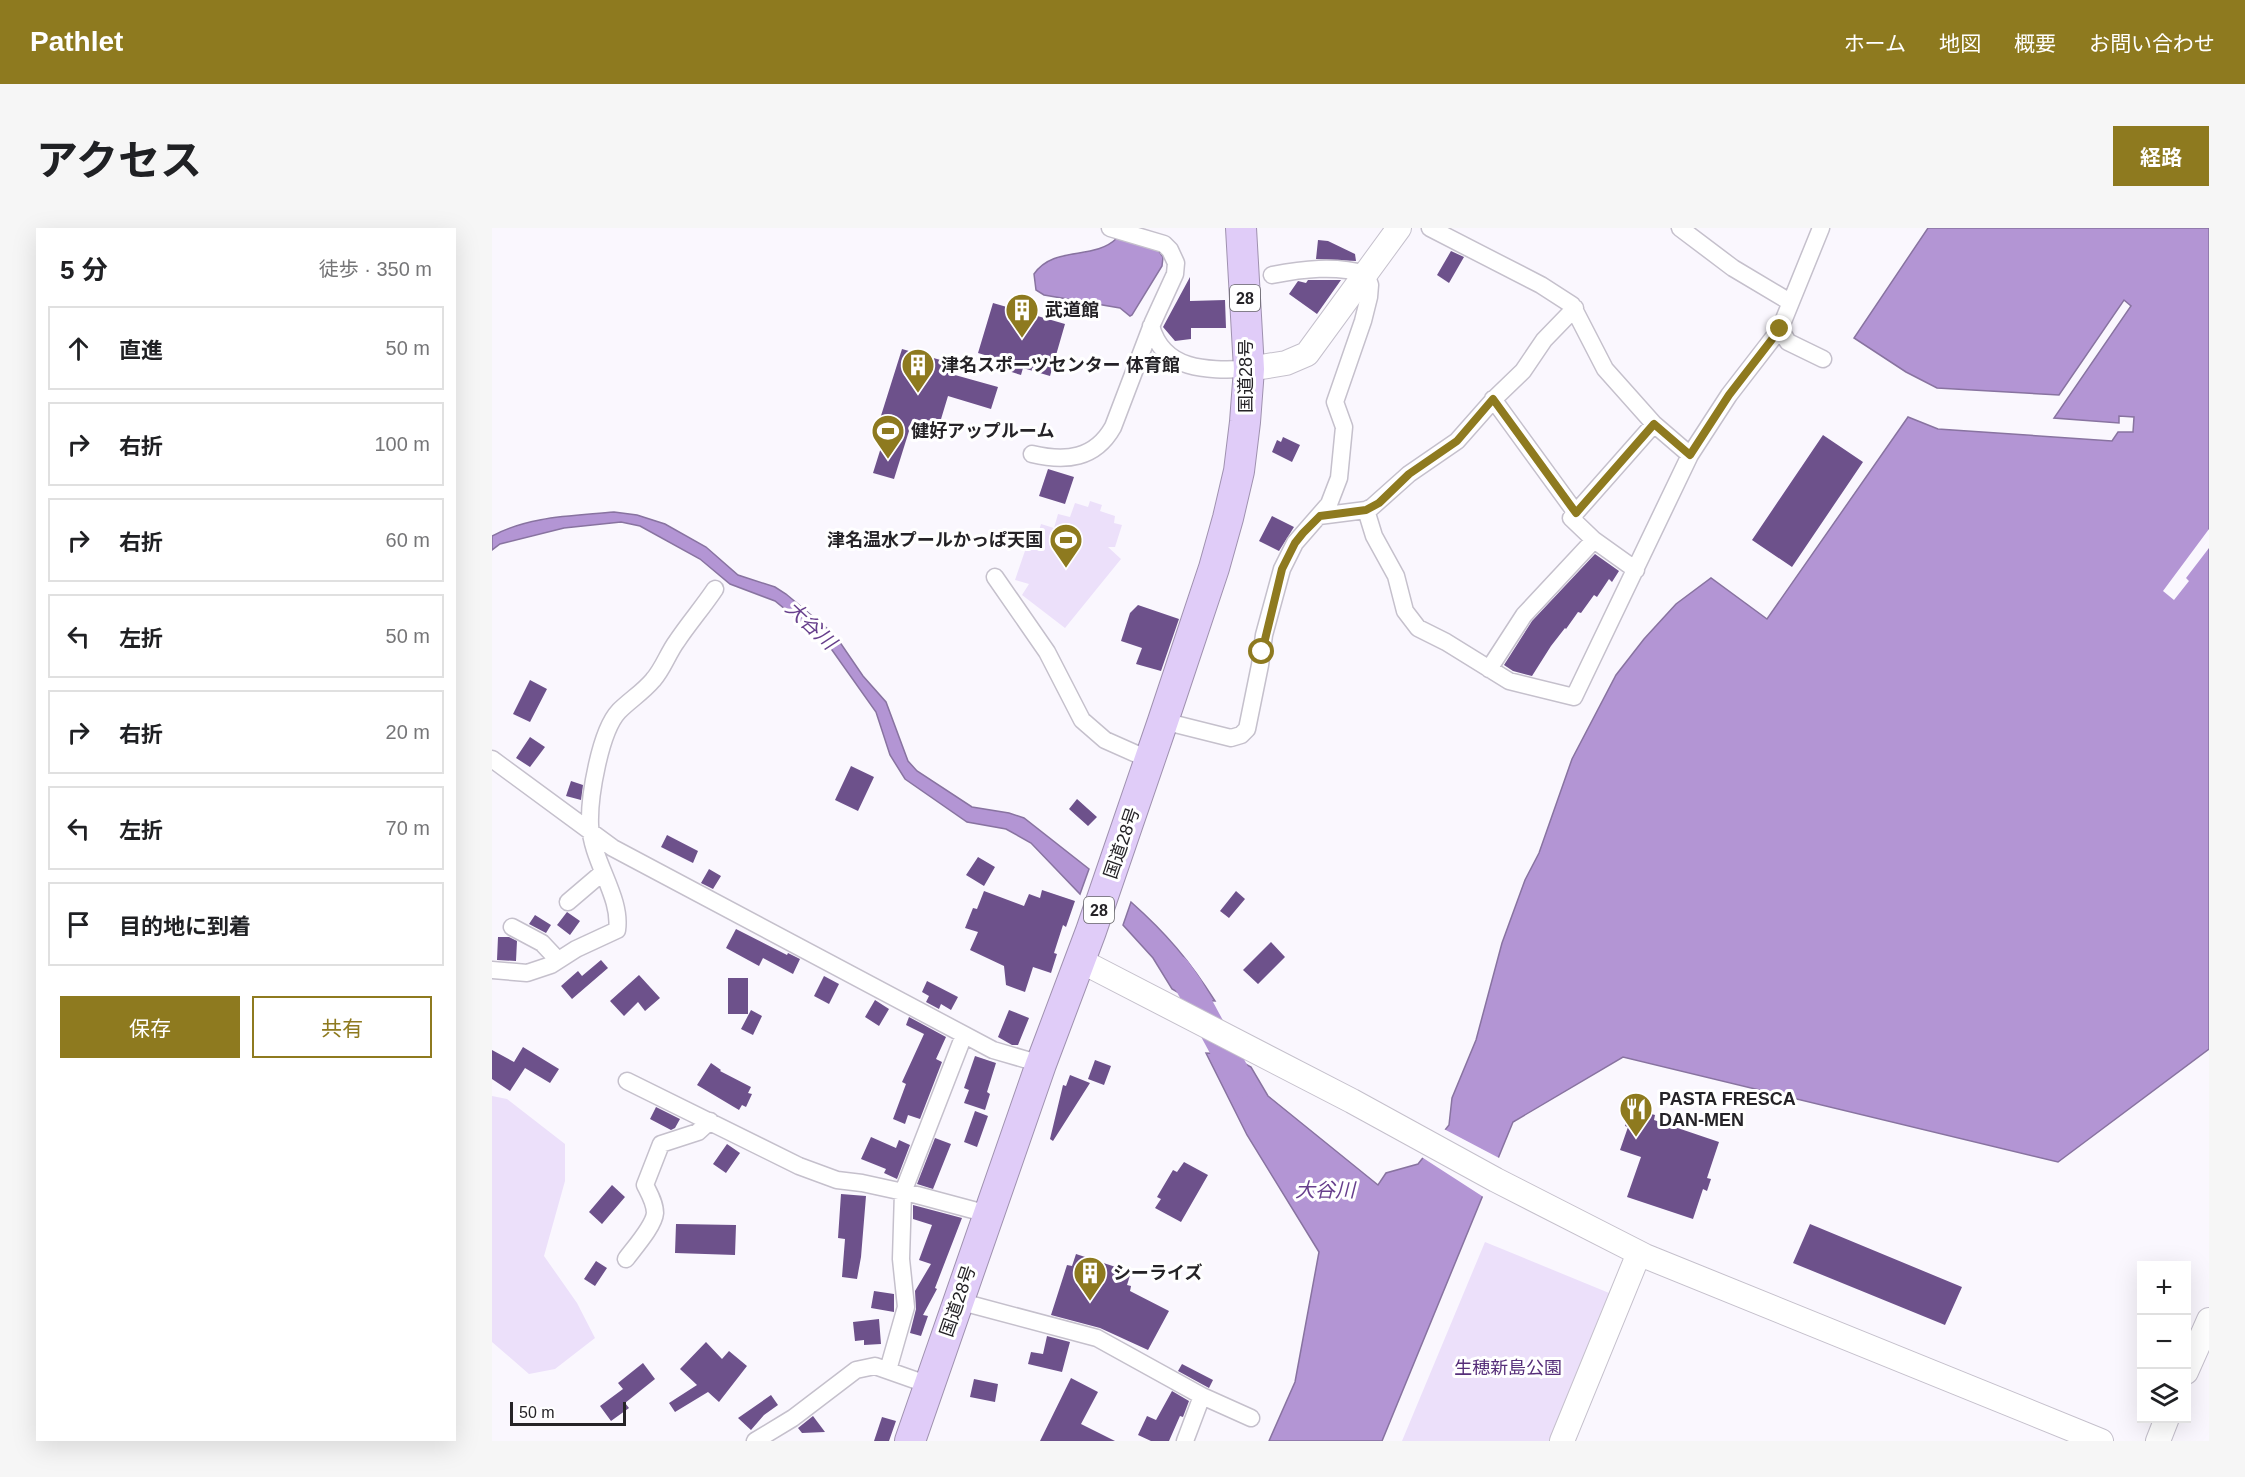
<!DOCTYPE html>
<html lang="ja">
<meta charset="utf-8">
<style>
:root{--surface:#fff;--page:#f6f6f6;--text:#202124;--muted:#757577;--line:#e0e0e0;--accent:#8e7a1f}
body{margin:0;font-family:Helvetica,"Noto Sans JP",sans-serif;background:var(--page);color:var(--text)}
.controls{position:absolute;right:18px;bottom:18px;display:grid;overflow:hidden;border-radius:0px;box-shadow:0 6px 24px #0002}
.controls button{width:54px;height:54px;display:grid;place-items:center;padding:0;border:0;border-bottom:2px solid var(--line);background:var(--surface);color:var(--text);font:30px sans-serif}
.scale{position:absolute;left:18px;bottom:15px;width:116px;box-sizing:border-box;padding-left:6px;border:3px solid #252327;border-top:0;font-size:16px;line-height:21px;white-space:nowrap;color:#252327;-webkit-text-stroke:4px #fff;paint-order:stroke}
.stop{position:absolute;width:18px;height:18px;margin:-14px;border:4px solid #8e7a1f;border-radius:50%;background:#fff}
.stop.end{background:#8e7a1f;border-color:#fff;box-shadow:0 2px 6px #0008}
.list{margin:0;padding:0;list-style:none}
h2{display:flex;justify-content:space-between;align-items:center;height:78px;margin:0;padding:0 24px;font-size:26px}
h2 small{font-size:20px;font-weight:400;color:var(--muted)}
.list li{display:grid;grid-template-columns:39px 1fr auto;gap:18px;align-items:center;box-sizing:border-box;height:84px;margin:0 12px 12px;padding:0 12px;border:2px solid var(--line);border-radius:0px}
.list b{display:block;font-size:22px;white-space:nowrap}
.list em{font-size:20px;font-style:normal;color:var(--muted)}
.actions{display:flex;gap:12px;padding:18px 24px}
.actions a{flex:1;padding:14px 0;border:2px solid var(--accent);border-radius:0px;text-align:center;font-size:21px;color:var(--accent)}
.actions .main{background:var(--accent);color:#fff}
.icon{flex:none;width:33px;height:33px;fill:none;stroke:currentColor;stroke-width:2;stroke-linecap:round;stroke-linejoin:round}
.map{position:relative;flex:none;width:1717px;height:1213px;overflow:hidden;border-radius:0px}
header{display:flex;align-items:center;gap:36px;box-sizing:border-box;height:84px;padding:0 30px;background:var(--accent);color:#fff}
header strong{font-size:28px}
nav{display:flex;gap:33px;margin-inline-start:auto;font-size:21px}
.intro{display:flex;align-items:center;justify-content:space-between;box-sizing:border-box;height:144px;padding:0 36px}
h1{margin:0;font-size:42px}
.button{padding:15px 27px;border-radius:0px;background:var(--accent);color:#fff;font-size:21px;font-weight:700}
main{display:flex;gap:36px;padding:0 36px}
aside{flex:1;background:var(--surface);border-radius:0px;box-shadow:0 6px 24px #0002}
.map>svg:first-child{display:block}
.green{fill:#ece0fa}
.water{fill:#b395d4;stroke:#8873a0;stroke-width:1.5}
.pier{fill:#faf7fe}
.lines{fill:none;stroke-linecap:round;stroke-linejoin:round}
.river{stroke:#b395d4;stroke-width:27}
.building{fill:#6d518b}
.street-casing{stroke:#c5c0cc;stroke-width:19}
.secondary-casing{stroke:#c5c0cc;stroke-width:26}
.highway-casing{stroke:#9f91af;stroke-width:32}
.street{stroke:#fff;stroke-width:16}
.secondary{stroke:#fff;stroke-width:24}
.highway{stroke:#e0ccf8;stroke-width:30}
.route{stroke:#8e7a1f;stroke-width:8}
.labels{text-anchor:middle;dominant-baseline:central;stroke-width:6;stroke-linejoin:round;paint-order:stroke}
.shield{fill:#fff;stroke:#666568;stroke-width:1.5}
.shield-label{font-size:16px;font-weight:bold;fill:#252327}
.poi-label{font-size:18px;font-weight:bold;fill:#252327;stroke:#fff;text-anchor:start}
.street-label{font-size:18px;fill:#252327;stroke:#fff}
.park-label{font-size:18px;fill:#562e79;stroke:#fff}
.water-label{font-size:20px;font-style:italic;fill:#673f8c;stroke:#fff}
</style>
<header>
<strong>Pathlet</strong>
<nav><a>ホーム</a><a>地図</a><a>概要</a><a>お問い合わせ</a></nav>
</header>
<div class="intro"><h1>アクセス</h1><a class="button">経路</a></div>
<main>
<aside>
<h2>5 分<small>徒歩 · 350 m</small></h2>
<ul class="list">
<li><svg class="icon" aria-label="ahead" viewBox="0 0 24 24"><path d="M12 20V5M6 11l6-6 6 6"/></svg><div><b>直進</b></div><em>50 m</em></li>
<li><svg class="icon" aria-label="right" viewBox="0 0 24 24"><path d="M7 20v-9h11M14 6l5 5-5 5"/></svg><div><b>右折</b></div><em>100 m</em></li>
<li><svg class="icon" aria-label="right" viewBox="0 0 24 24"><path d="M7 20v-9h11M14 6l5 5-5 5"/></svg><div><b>右折</b></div><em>60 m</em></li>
<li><svg class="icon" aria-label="left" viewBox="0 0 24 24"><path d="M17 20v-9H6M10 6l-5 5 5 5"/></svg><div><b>左折</b></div><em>50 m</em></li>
<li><svg class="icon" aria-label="right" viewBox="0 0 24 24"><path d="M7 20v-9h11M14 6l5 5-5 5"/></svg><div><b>右折</b></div><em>20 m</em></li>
<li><svg class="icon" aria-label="left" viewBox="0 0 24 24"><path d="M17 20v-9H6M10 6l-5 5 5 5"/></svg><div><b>左折</b></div><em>70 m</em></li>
<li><svg class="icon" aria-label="arrive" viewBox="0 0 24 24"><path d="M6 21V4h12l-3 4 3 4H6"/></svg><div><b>目的地に到着</b></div></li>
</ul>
<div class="actions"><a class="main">保存</a><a>共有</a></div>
</aside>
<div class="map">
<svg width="1717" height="1213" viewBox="0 0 1717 1213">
<rect width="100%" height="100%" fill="#faf7fe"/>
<path class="green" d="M598 273 610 277 608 283 623 288 622 295 630 297 623 319H616L629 331 573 400 530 367 537 356 523 352 535 317 542 319 549 296 562 300 566 286 578 289 583 275 596 279Z
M0 868 15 871 73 916V953L52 1028 85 1075 103 1110 63 1141 37 1146 0 1114Z
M993 1014 1122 1067 1062 1213H910Z"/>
<path class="water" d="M1436 0H1717V821L1566 934 1131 829 1021 894 890 1213H777L803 1154 827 1024 755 907 714 825 736 826 759 839 776 868 886 957 894 945 926 936 957 897 960 870 984 812 1010 715 1033 652 1047 625 1080 531 1124 447 1152 411 1184 376 1219 350 1275 391 1416 189 1446 201 1620 213 1626 204H1641L1642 189 1627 188V195L1562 190 1639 78 1632 72 1567 167 1445 160 1414 144 1362 110Z
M625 10 666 22 671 29 670 38 640 87 638 88 628 80 552 67 544 62 542 46C562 17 602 33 625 10Z
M122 284 145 287 173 296 214 319 246 347 283 359 294 366 343 407 371 448 394 474 416 533 425 543 480 579 517 585 532 590 597 641 588 666 539 615 514 601 475 594 413 551 398 527 384 484 340 422 333 414 283 373 238 356 208 331 148 298 129 294 72 300 8 316 0 322V308C37 288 81 288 122 284Z
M639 674C674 705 698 733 723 773L699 772 680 761 661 730 631 697Z"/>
<path class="pier" d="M1717 301V320L1694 350 1697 353 1682 372 1671 363Z
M950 900 1009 931 993 970 928 928Z"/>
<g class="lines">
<path class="river" d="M685 741 697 758 750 856"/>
</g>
<path class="building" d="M826 12 836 13 863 26 864 33 824 31Z
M959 23 972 29 957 55 945 47Z
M698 49V73L733 72 734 100H699V111L683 113 671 99Z
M816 52H849L825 86 797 66 806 53 814 55Z
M501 75 573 96 558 148 531 140 529 147 510 141 513 133 486 125Z
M410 121 466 137 463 147 506 159 499 181 456 168 443 211 417 203 402 251 381 245 396 197 387 194Z
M1331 207 1371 234 1300 339 1260 312Z
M791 209 808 217 800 234 780 224 785 212 789 214Z
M556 241 582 249 573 276 547 268Z
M780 288 802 299 787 323 767 313Z
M1103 326 1127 343 1120 354 1117 351 1105 369 1102 367 1089 385 1086 384 1074 401 1073 400 1059 418 1040 448 1021 443 1012 437 1040 393Z
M646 377 687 391 669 443 644 436 650 420 629 413 638 385Z
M38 452 55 461 38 494 21 486Z
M38 509 53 519 38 539 24 530Z
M359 538 382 549 366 583 343 572Z
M79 553 91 557 89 572 74 568Z
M585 571 605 589 596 598 577 581Z
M175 607 206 623 201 635 169 619Z
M486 629 503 639 492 658 474 647Z
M217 641 229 648 221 661 209 655Z
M550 662 583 673 574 699 571 697 562 725 565 726 559 745 541 739 533 764 514 757 512 738 478 722 486 704 473 700 481 680 485 681 492 663 532 678 537 666 548 670Z
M744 663 753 671 737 690 728 683Z
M75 684 88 693 78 707 65 697Z
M43 687 59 697 54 705 37 696Z
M244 701 295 727 296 725 308 731 301 746 271 730 267 738 234 720Z
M6 709H17L25 713 24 733 5 732Z
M779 714 793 729 766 756 751 742Z
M109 732 116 740 80 771 69 758 86 743 90 748Z
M147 747 168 770 153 783 146 774 132 788 118 773Z
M332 748 347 756 337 776 322 768Z
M236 750H256V786H236Z
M435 753 466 769 459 782 449 776 447 781 434 774 437 768 430 764Z
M383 772 397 781 387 798 373 789Z
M259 782 270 788 261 807 249 801Z
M517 782 537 790 526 817H520L506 809Z
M417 789 454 809 444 831 450 834 428 891 416 887 413 896 401 891 414 856 410 854 432 806 414 797Z
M31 819 67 841 58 855 33 840 18 863 0 851V822L22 834Z
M483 828 504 835 495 864 498 866 493 882 472 875 477 862 472 860Z
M603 832 619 838 612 857 596 851Z
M219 835 229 842 228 843 259 859 256 865 260 866 254 879 250 877 247 882 205 857Z
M578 847 598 855 561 913 558 911 571 857 574 858Z
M164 879 188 891 183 900 179 902 158 891Z
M1139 880 1163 887 1162 892 1227 914 1215 950 1219 951 1215 963 1211 961 1201 991 1135 969 1149 929 1128 922 1136 899 1133 898Z
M483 883 496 888 485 919 472 914Z
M379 909 404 920 407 912 418 917 405 951 392 945 394 941 369 931Z
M443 910 459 916 441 961 425 956Z
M235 916 248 925 234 945 221 936Z
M692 934 716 947 689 994 663 980 669 971 665 969 681 942 685 944Z
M120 957 133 969 110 996 97 984Z
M349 966 374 968 369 1029 365 1051 350 1049 353 1011 346 1010Z
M421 977 470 990 443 1060 445 1061 431 1087 436 1088 429 1108 418 1105 424 1081 423 1063 439 1036 427 1032 440 997 421 991Z
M184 996 244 997 243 1027 183 1025Z
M1318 996 1470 1059 1453 1097 1301 1035Z
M584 1026 639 1044 635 1057 639 1058 638 1063 677 1083 656 1122 608 1100 559 1087 575 1037 580 1038Z
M104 1033 115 1040 103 1058 92 1051Z
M382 1063 402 1066V1084L379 1080Z
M387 1091 389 1116 372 1117V1112L363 1113 361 1094Z
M555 1108 578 1114 570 1144 536 1136 539 1124 551 1126Z
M214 1114 230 1131 237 1123 255 1138 227 1174 216 1164 183 1184 177 1175 205 1157 188 1141Z
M151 1135 163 1151 133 1175 137 1180 119 1193 108 1178 131 1161 126 1155Z
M690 1136 721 1152 717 1160 686 1143Z
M579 1150 606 1164 589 1196 623 1213H548Z
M482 1151 506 1156 503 1174 478 1169Z
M680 1163 697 1173 691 1189 688 1188 677 1213H659L646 1207 655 1188 664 1192Z
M279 1167 286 1177 272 1187 259 1202 246 1190Z
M321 1188 333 1204 310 1205 306 1200Z
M390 1189 404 1193 397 1213H382Z"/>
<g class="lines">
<g class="street-casing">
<path id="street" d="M938 0 1049 57 1080 77 1113 141 1162 196 1198 227
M1188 0 1241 40 1298 74
M1329 0 1288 101 1296 114 1331 131
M659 98C672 145 718 142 757 141
M1001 171 1084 285
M540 226C574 234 603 231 621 199L661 94 683 46 684 35 678 22 672 16 618 0
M874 282 882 308 904 348 913 383 926 400 954 414 1017 453 1082 469 1198 227 1237 167 1288 101
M827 288 874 282 880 279 917 246 965 213 1003 170 1031 143 1052 112 1083 80
M1144 342 1102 312 1079 290 1162 196
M503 349 555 424 590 492 613 512 658 532
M997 441 1032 387 1102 312
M671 493 739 510 749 507 755 501 768 437 772 407 790 341 803 315 837 276 847 250 852 199 843 174 871 93 877 69 878 57 874 46C843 37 811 41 780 47
M0 531 121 620 501 822 549 836
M76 674 110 645
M20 699 50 715 66 732
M0 742 35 745 59 737 84 721 125 702C130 669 100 634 98 597 97 569 108 503 127 483 138 472 151 464 161 452 171 441 176 425 185 413 197 395 211 379 223 361
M135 853 307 938 345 952 370 955 425 967 496 986
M134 1031C142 1020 162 998 163 985 163 975 157 965 153 957L169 916 206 904 218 893
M466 1073 605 1110 710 1168 693 1213
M396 1142 414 1079 409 1031 411 964 472 807
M710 1168 759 1190
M263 1213 301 1190 364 1142 383 1138 437 1157"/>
</g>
<g class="secondary-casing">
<path id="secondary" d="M757 141 794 135 815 126 907 0
M589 733 860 873 1004 952 1153 1028 1609 1213
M1694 1144 1717 1092
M1070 1213 1147 1025
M1666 1213 1675 1190"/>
</g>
<g class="highway-casing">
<path id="highway" d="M418 1213 549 836 599 703 671 493 722 340 736 290 747 243 753 194 757 141 749 0"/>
</g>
<use href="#street" class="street"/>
<use href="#secondary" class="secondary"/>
<use href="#highway" class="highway"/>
</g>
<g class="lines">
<path class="route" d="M770 424 790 341 803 315 811 305 828 288 874 282 887 275 917 246 965 213 1001 171 1084 285 1162 196 1198 227 1237 167 1288 101"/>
</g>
<defs>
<g id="building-pin" transform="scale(1.725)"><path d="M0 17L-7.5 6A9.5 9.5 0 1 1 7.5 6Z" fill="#8e7a1f" stroke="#fff"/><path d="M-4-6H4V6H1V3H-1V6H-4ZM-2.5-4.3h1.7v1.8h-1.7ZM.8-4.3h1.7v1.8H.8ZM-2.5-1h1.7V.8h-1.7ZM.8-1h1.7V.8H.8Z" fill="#fff"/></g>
<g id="stadium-pin" transform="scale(1.725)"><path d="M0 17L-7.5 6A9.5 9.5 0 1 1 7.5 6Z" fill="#8e7a1f" stroke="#fff"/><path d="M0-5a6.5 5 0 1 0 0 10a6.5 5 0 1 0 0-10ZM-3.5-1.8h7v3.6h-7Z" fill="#fff"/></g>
<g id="restaurant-pin" transform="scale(1.725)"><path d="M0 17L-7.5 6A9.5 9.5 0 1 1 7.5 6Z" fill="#8e7a1f" stroke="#fff"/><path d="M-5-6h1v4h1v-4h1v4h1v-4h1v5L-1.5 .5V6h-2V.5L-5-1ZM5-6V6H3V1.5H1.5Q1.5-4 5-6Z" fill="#fff"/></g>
</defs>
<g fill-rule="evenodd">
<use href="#building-pin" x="530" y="82"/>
<use href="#building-pin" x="426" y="137"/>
<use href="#stadium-pin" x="396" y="203"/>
<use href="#stadium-pin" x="574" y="312"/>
<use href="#restaurant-pin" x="1144" y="881"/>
<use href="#building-pin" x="598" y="1045"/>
</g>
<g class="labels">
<g class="shield">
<rect x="738" y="57" width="30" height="26" rx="4.5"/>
<rect x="592" y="669" width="30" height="26" rx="4.5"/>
</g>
<g class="shield-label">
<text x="753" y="70">28</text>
<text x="607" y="682">28</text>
</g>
<g class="poi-label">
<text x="553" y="82">武道館</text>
<text x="449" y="137">津名スポーツセンター 体育館</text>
<text x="419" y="203">健好アップルーム</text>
<text x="551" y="312" text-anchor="end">津名温水プールかっぱ天国</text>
<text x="1167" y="871">PASTA FRESCA<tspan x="1167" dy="21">DAN-MEN</tspan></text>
<text x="621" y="1045">シーライズ</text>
</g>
<g class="street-label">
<text transform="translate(754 148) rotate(-90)">国道28号</text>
<text transform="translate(630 615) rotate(-71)">国道28号</text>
<text transform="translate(466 1073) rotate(-71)">国道28号</text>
</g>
<g class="park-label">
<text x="1016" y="1140">生穂新島公園</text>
</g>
<g class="water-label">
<text transform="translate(319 397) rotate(43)">大谷川</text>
<text x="833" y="962">大谷川</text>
</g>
</g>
</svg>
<div class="controls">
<button>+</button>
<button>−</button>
<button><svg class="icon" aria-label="layers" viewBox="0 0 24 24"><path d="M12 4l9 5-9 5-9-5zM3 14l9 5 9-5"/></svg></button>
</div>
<div class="scale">50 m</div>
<div class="stop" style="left:770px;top:424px"></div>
<div class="stop end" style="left:1288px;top:101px"></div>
</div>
</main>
